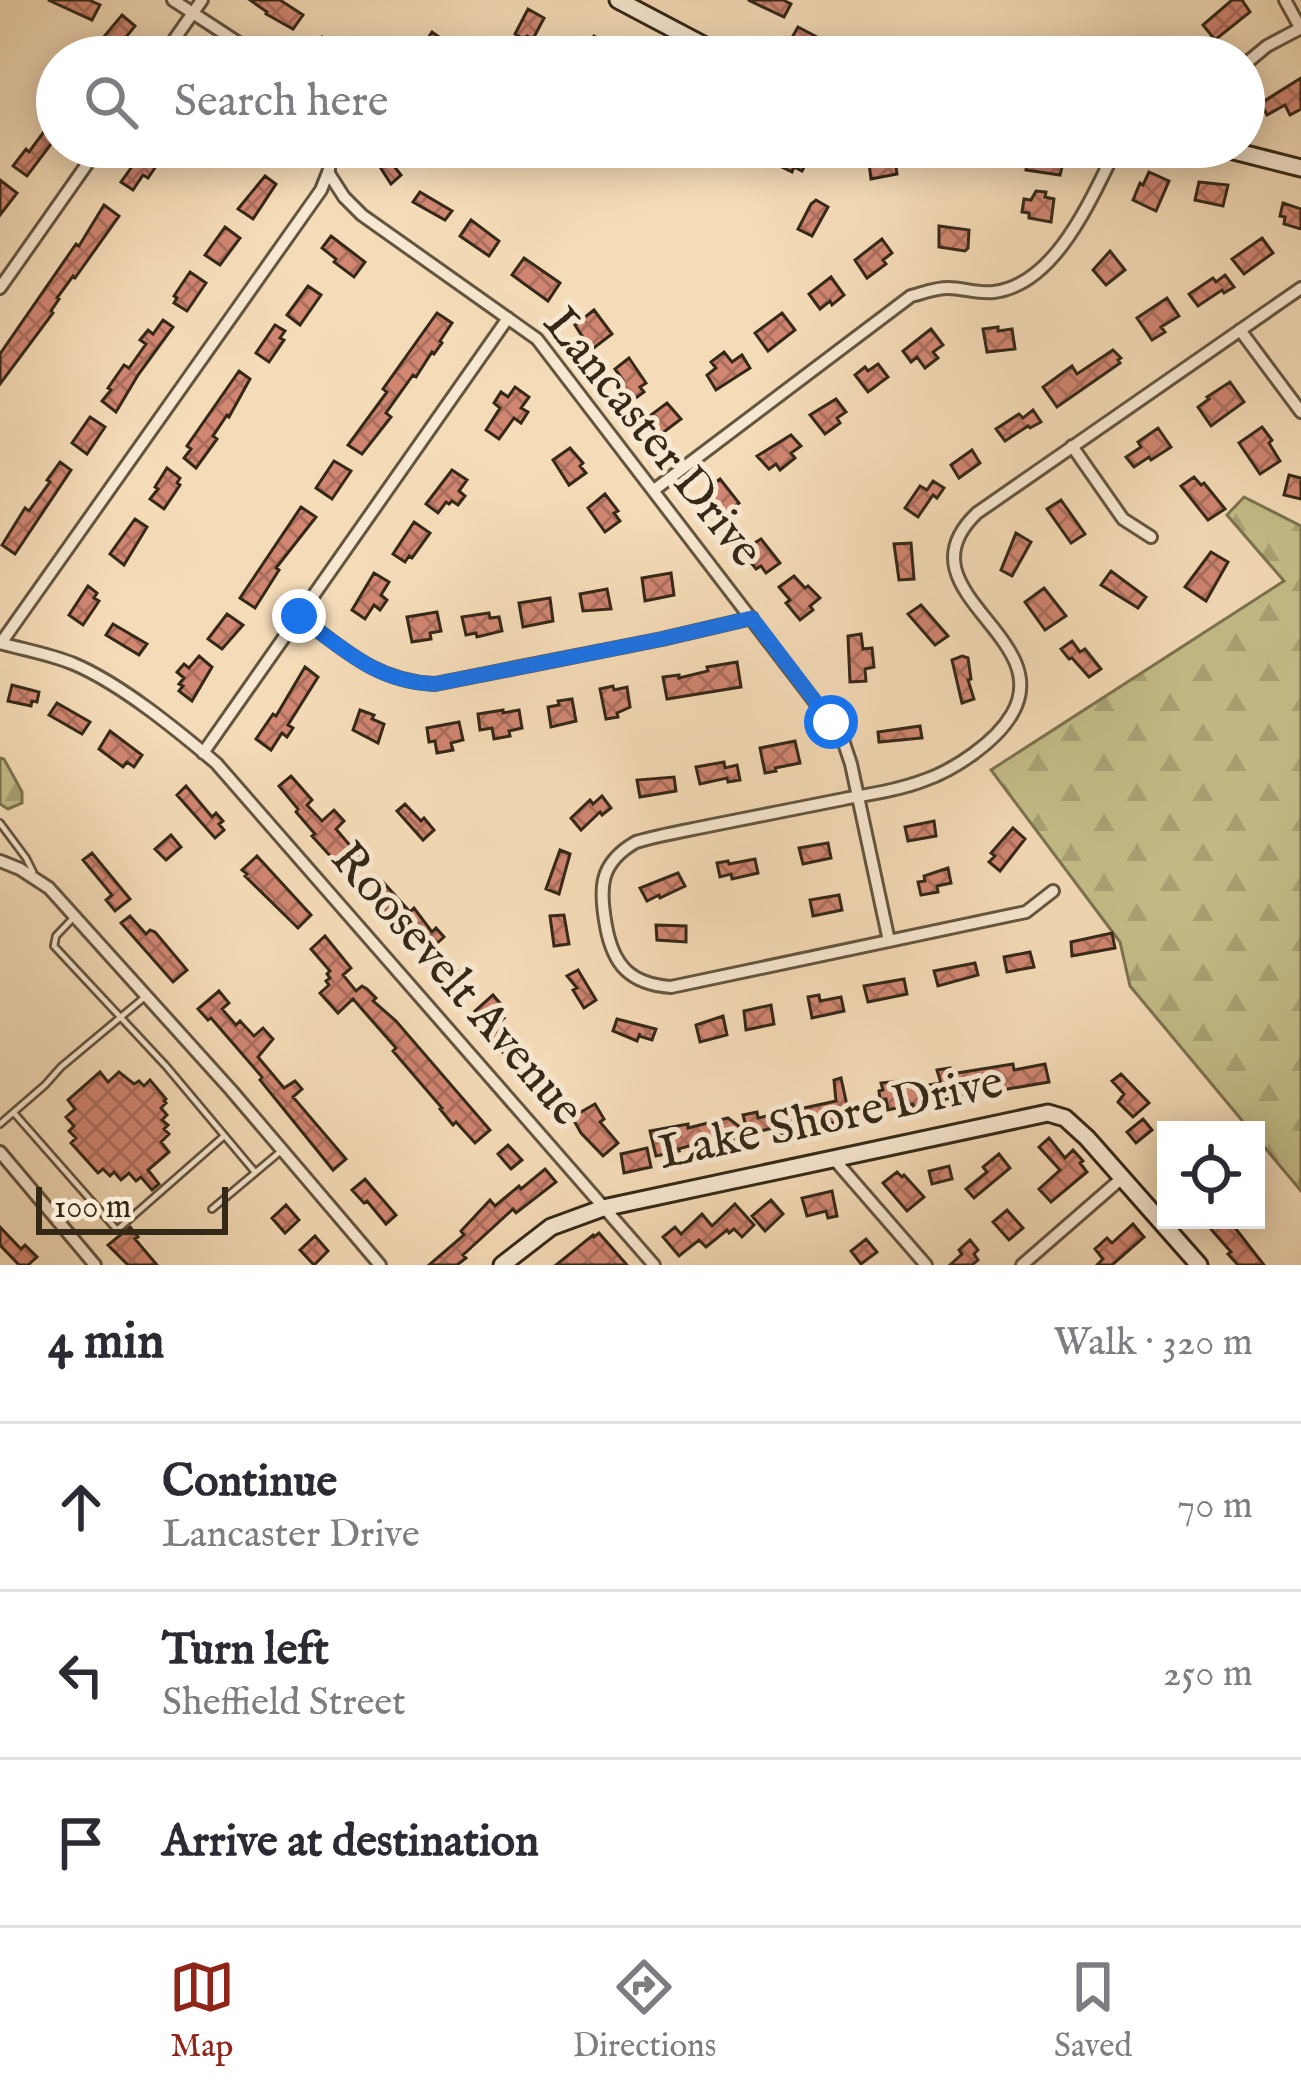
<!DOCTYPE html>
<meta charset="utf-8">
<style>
:root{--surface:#fff;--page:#f2f2f3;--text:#2b2b33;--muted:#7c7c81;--line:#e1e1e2;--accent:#8f2418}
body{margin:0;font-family:"IM FELL English",serif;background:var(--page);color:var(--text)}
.controls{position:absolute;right:36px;bottom:36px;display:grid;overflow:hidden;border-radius:0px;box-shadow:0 6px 30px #0003}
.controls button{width:108px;height:108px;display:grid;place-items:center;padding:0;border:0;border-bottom:3px solid var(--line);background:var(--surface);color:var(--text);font:60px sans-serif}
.scale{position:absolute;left:36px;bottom:30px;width:192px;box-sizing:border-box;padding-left:12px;border:6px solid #342817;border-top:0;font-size:33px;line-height:42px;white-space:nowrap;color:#342817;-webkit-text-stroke:9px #f8e8d1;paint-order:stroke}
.stop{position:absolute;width:36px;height:36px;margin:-27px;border:9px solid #1a73e8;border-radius:50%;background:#fff}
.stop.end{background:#1a73e8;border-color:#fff;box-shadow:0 3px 12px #0008}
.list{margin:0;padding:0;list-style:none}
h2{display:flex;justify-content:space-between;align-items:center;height:156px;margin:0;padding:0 48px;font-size:51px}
h2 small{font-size:39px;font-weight:400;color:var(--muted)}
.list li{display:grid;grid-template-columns:78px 1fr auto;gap:36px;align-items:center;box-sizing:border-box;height:168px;padding:0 48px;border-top:3px solid var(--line)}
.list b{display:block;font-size:45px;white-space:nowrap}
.list p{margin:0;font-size:39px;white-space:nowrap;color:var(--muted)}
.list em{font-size:39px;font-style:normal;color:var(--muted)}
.icon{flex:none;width:66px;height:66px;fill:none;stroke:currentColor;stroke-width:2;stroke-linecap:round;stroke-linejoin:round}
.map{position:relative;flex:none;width:1301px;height:1265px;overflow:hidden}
.search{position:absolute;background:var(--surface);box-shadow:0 6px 30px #0003;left:36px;right:36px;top:36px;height:132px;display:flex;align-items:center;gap:30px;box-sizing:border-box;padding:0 42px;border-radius:66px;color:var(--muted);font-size:45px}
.sheet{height:660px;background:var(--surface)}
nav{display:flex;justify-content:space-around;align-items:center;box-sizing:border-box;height:168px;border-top:3px solid var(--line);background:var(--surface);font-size:33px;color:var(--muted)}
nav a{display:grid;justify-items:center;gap:6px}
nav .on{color:var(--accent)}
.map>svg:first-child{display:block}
.forest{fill:url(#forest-firs);stroke:#7c7350;stroke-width:3}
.building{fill:url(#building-cross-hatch);stroke:#342817;stroke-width:3}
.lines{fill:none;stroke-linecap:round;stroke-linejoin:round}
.lane-casing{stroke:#64553f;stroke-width:10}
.street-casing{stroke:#64553f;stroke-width:16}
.secondary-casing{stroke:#342817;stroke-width:21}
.lane{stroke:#f8e8d1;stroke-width:4.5}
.street{stroke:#f8e8d1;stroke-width:10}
.secondary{stroke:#f8e8d1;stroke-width:15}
.route{stroke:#1a73e8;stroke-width:15}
.labels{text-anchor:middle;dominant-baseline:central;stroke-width:10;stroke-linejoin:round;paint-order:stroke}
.street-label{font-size:48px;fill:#342817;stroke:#f8e8d1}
</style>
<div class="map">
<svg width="1301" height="1265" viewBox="0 0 1301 1265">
<defs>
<pattern id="forest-firs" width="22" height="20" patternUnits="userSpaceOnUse" patternTransform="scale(3)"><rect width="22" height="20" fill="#c4be89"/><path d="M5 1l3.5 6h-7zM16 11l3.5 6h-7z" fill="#a9a376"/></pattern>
<pattern id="building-cross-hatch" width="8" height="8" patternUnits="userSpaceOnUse" patternTransform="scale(3)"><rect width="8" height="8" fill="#d18672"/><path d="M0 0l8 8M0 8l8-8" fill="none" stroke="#aa6e5d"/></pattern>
</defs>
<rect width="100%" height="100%" fill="#f5dcb8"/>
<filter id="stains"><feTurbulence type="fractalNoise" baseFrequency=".00167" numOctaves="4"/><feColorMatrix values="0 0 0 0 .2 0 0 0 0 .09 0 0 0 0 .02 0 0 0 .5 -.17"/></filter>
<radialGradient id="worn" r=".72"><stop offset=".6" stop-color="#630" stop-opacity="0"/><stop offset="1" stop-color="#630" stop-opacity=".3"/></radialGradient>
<path class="forest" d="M1244 497 1301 526V1191L1256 1137V1130H1250L1130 986 1120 942 991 770 1284 581 1227 515Z
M0 758 4 759 22 792V803L8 809 0 804Z"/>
<path class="building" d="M48 0H89L100 5 92 20Z
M250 0H280L303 15 293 29 266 14 267 12Z
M748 0H783L791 4 784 17Z
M1232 0H1242L1250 12 1215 40 1203 25Z
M528 9 544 18 533 39 527 36 525 40 515 34Z
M122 15 135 26 110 57H99L92 51Z
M798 27 838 48 833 57H809L799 52 800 49 789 43Z
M432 32 443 40 432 57H415Z
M594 36 614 47V45L637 57H600L587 50Z
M322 37 330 45 334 41 352 57H323L312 46Z
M1301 78V109L1290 115 1285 105 1267 115 1261 103Z
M57 105V136L27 176 13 166 26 149 29 152 49 125 45 122Z
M146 147H169L148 178 143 175 133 190 121 182Z
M378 147H386L394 158 390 161 401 175 391 184 371 153Z
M767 147H807L813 150 802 171 794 167 792 172 780 166 785 156Z
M1046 152 1065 155 1060 175 1026 170 1029 153 1045 155Z
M895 160 897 174 871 179 869 163Z
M1149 172 1169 181 1156 211 1133 200 1140 183 1143 185Z
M265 176 276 184 253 219 238 209Z
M0 180 17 193 0 215Z
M1199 182 1228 185 1223 206 1195 200Z
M1036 191 1046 192 1045 197 1054 199 1051 222 1029 218V213L1022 212 1024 199 1031 200Z
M420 192 452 211 445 220 413 202Z
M816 200 828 207 812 236 798 229 811 204Z
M1283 203 1301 209V229L1284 224 1285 217 1280 216Z
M104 205 119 216 75 278 73 276 57 298 59 299 51 311 53 313 0 384V354L76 244 79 246Z
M471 220 499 241 489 256 460 236Z
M939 226 969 230 968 248 965 251 939 247Z
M225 227 240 238 220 265 205 255Z
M331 236 365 262 354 277 334 262 336 259 322 248Z
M1262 238 1273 253 1244 274 1232 259Z
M882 239 892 253 883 260 886 264 867 278 855 260Z
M1110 251 1125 270 1106 285 1093 270Z
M524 258 560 283 548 301 512 275Z
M190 272 206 283 187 311 174 303 177 298 174 296Z
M1225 275 1234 287 1224 293 1222 290 1198 306 1189 294 1213 278 1216 282Z
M831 277 844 295 832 305 830 301 820 309 809 294Z
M308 286 321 295 300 325 287 315Z
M1167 298 1179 316 1161 327 1165 332 1152 340 1137 318Z
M594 310 612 334 591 350 575 325Z
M437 313 452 323 440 341 442 343 434 354 432 352 416 377 413 375 386 413 391 417 362 454 348 445 387 392 383 389Z
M782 313 795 330 768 351 755 333Z
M163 320 173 327 138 375 116 412 102 401 111 390 108 388 124 365 129 368 146 344 140 340 148 330 153 334Z
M275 325 285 331 280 338 284 340 269 362 256 353Z
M998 327V331L1012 329 1015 349 987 352 983 329Z
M931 329 943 345 933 352 938 358 925 368 917 357 911 362 903 351Z
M1113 350 1121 358 1118 360 1120 363 1057 407 1043 387 1072 366 1077 374Z
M724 352 732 362 742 355 750 368 716 390 707 375 716 368 711 362Z
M629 358 646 383 640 387 644 392 633 400 620 383 623 380 615 369Z
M878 364 888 377 868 392 855 375 865 367 868 371Z
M239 371 250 379 229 417 227 415 213 436 217 439 196 468 184 458 191 449 187 446Z
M1230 382 1244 402 1211 426 1198 407 1209 399 1207 397Z
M515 387 529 397 521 408 528 412 521 423 514 418 499 439 486 430 500 408 494 403 501 392 508 397Z
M836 399 846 412 837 418 840 423 825 434 810 415Z
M667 403 681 419 656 438 643 421Z
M1033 410 1041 422 1030 428 1028 426 1005 441 996 429 1019 414 1023 418Z
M90 417 105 427 87 454 72 443Z
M1262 427 1272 440 1269 443 1280 461 1260 474 1239 443Z
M1158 428 1171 447 1151 460 1149 457 1134 467 1126 457 1141 447 1138 442Z
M791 435 801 446 791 453 795 458 780 470 776 464 769 469 757 456Z
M570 448 583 463 580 466 586 473 569 485 553 460Z
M972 450 980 463 959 478 951 465Z
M334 461 351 471 332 499 316 488Z
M60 462 71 470 15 554 2 545 25 508 29 511 50 482 47 480Z
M167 468 180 478 177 483 180 485 164 509 150 499 158 489 155 487Z
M452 470 467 480 459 491 465 496 458 505 452 501 449 504 446 502 438 513 426 504Z
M1289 475 1301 478V499L1284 495Z
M1194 477 1201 485 1204 483 1225 509 1208 520 1181 486Z
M720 479 739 503 724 515 712 504 717 501 706 489Z
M933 481 944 488 937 498 933 495 918 517 905 508 920 486 927 490Z
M605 494 618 511 614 513 620 521 605 532 588 508Z
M1061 500 1085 534 1071 543 1047 509Z
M301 507 316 517 276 568 279 570 255 608 240 598Z
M135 519 147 527 124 565 110 554Z
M414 522 430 533 412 558 409 556 405 562 393 554Z
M1016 533 1031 542 1012 576 1001 570Z
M761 539 780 563 766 573 761 566 756 569 742 551Z
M911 543 914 579 899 580 894 544Z
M1211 552 1228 562 1206 601 1185 587Z
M1111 571 1146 597 1138 608 1101 585Z
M374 573 389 582 381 595 387 600 380 610 374 605 365 619 352 610Z
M671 573 674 595 645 601 642 578Z
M794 576 805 588 808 586 820 598 810 606 813 610 800 620 786 603 790 600 779 587Z
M88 586 97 593 94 598 99 601 83 625 69 615Z
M1044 588 1066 616 1045 630 1025 602Z
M607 589 611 609 583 611 580 594Z
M550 598 553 621 523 627 519 603Z
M921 605 948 636 935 645 908 614Z
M437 612 441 631 430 633 431 639 412 642 407 617Z
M489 613 490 618 499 617 502 631 477 637 476 633 466 635 462 617Z
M227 614 243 625 222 649 208 639Z
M113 624 147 644 139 655 106 635Z
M861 634 863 649 872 648 874 667 865 669 866 681 850 682 848 636Z
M1072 641 1080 652 1085 649 1101 669 1089 677 1072 658 1069 659 1061 649Z
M199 656 212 667 192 701 179 691 183 686 179 684 184 678 177 672 184 664 189 668Z
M962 656 968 658 971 679 968 680 974 699 962 703 952 660Z
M737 662 741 687 667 699 663 677 679 675V678L708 671 707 667Z
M305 667 318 677 288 725 293 728 287 737 282 733 271 750 256 739 273 714 276 716Z
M12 685 39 692 37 702 32 701 31 706 8 701Z
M613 686 614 690 627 687 630 707 617 713 618 717 606 719 600 689Z
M572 699 576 721 551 727 548 707 559 705 558 701Z
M57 703 90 722 82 734 49 715Z
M360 710 374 715 372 719 384 724 378 743 353 730Z
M503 710V713L519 710 522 728 509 731 510 736 494 739 492 728 480 730 478 714Z
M459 722 463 740 451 743 453 750 437 753 435 741 429 742 427 728Z
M920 726 922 738 879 742 878 732Z
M110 731 142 755 134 767 127 762 123 767 99 749Z
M795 741 800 763 775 768 776 771 765 773 760 748Z
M724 762 725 768 737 765 740 780 728 782 727 778 700 784 696 767Z
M291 776 312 800 307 805 322 821 334 810 344 821 336 829 359 856 343 870 312 836 315 834 296 812 298 809 279 786Z
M674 777 676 791 640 797 637 780Z
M186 786 212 817 216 813 223 821 219 824 224 830 215 838 177 795Z
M602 796 611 808 602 815 600 812 581 830 571 818 590 800 593 804Z
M405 804 421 821 424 818 434 830 423 840 397 811Z
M934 821 936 836 908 841 905 827Z
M1013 828 1025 839 1000 871 989 862 995 856 991 853Z
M171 835 181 847 166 860 155 849Z
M828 843 831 858 803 864 799 848Z
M560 850 570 854 559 894 546 889Z
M92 853 130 899 115 911 106 900 112 895 83 860Z
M257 856 311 915 298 928 245 876 247 874 242 870Z
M755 859 758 873 732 879 731 874 720 877 717 863 728 861 729 864Z
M948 868 951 883 937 886 938 892 921 895 918 882 925 881 924 876Z
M678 873 685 886 660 898 659 895 647 901 640 888Z
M383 882 410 912 414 908 432 932 436 928 444 937 425 954 416 944 414 947 368 896Z
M839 895 842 910 813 916 810 900Z
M564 915 569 944 554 946 550 916Z
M130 916 146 934 150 930 155 932 187 970 173 982 121 923Z
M656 925 686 926V942L657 940Z
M1112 933 1115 948 1072 956 1071 942Z
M325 936 351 968 343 975 356 991 362 986 367 989 376 998 373 1001 396 1021 490 1130 475 1143 456 1122 453 1125 440 1109 442 1108 393 1051 396 1048 353 999 338 1013 320 993 329 985 326 981 330 978 327 974 330 971 311 949Z
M1030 952 1034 967 1007 972 1004 957Z
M448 960 467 982 456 991 437 970Z
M975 963 978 975 938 986 934 971Z
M578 970 596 1000 584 1008 573 990 577 988 567 976Z
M904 979 907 994 868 1002 864 986Z
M219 991 229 1003 222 1009 236 1025 240 1021 254 1036 263 1028 273 1039 258 1057 284 1088 295 1081 302 1089 293 1097 346 1159 333 1170 260 1080 262 1077 211 1018 208 1020 198 1009Z
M493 995 506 1010 501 1015 504 1018 501 1021 520 1042 505 1055 489 1037 495 1032 475 1011Z
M819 995 820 1001 841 997 844 1011 812 1018 808 997Z
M771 1005 774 1024 746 1030 744 1011Z
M723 1016 727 1035 700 1042 696 1025Z
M617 1019 656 1029 652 1040 639 1036 640 1033 637 1041 613 1031Z
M1013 1064 1014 1070 1045 1064 1049 1082 1002 1090 1001 1084 914 1108 913 1104 888 1110 886 1099 880 1100 879 1091 883 1090 881 1083 900 1081 901 1085 921 1081 922 1086 941 1083 937 1070 950 1068 951 1074Z
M100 1072 108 1082 119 1072 134 1084 139 1081 144 1086 150 1080 166 1099 164 1101 166 1103 161 1108 167 1115 162 1120 168 1125 164 1129 169 1134 161 1142 169 1152 148 1170 159 1184 152 1190 141 1177 136 1181 129 1173 121 1180 114 1172 110 1176 103 1169 98 1173 71 1143 76 1138 69 1131 74 1126 66 1117 75 1109 68 1100Z
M1121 1074 1149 1103 1133 1117 1118 1102 1124 1094 1112 1081Z
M841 1078 850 1119 775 1135 773 1128 748 1134 743 1115 757 1112 758 1118 836 1101 834 1080Z
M595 1104 604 1119 600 1122 618 1143 603 1156 581 1133 572 1117Z
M728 1118 744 1130 745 1138 732 1141 733 1147 717 1151 716 1145 697 1148 696 1144 678 1149 679 1151 656 1156 650 1131 688 1124V1128Z
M1143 1119 1152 1130 1136 1143 1127 1132Z
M1049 1138 1065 1158 1073 1150 1083 1161 1080 1163 1087 1172 1051 1202 1039 1189 1060 1170 1039 1147Z
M508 1145 522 1160 511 1169 498 1154Z
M647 1148 651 1167 624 1173 621 1154Z
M999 1154 1010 1168 974 1198 966 1189 987 1172 983 1167Z
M949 1166 952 1179 932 1184 929 1171Z
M545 1169 556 1182 516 1213 513 1209 463 1255 466 1258 457 1265H429L464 1235 461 1231 490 1200 495 1206 519 1186 521 1189Z
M897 1172 902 1177 904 1175 924 1197 907 1211 883 1183Z
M365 1179 396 1215 386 1224 367 1201 364 1203 352 1190Z
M832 1191 837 1216 828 1218 826 1211 807 1216 802 1198Z
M771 1200 783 1214 765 1231 752 1216Z
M735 1204 754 1225 742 1237 734 1229 729 1233 727 1230 706 1247 699 1240 679 1256 663 1237 675 1227 681 1234 702 1214 712 1226Z
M286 1205 299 1220 285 1233 272 1218Z
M1007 1210 1023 1228 1009 1240 993 1222Z
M1203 1220H1229L1264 1265H1238L1228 1254 1231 1252Z
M1133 1224 1144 1237 1112 1265H1097L1103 1259 1095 1249 1107 1238 1112 1243Z
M0 1227 21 1249 25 1245 37 1257 28 1265H19L0 1245Z
M130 1227 138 1237 135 1239 157 1265H128L108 1245Z
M599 1233 627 1265H556L593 1235 594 1237Z
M315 1236 328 1251 314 1265 300 1250Z
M866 1239 877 1252 861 1264 851 1251Z
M970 1240 978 1250 974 1254 978 1260 972 1265H950L962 1254 959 1250Z"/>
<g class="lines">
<g class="lane-casing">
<path id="lane" d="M0 823 26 858 33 872
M74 917 56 936 54 946 166 1066 255 1172
M14 1113 117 1230 224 1136
M0 1124 45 1085 61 1067 146 996
M212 1209 281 1151"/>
</g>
<g class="street-casing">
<path id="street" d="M173 0 260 57
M1285 0 1301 29
M162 57 202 0
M1244 65 1267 46 1301 28
M328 172 344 197 362 215 537 339 831 723 843 740 851 764 889 941
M0 288 99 147
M1240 330 1301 412
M1072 446 1123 519 1151 537
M654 490 911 296C923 293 935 288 948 288 963 288 978 294 994 292 1057 284 1092 196 1117 147
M299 616C343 649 377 682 435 684L662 639 752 618
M0 643C25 650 50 654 74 664 121 684 177 730 216 763L654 1265
M1 643 321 190 329 170 330 147
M203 753 508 318
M0 861 20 869 49 888 231 1090 380 1265
M1053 891 1026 912 671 987C630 984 613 965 606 926 599 888 599 863 636 842 660 835 684 831 708 826 753 817 799 808 844 799 871 794 899 790 925 780 954 770 996 742 1012 714 1058 636 896 590 977 513L1301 288
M0 1152 95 1265
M833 1158 926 1265
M1022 1265 1122 1178"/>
</g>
<g class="secondary-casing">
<path id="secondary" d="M618 0 726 57
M1218 147 1301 168
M502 1265 551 1227 603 1208 1048 1113 1065 1118 1087 1138 1199 1265"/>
</g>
<use href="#lane" class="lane"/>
<use href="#street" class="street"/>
<use href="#secondary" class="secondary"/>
</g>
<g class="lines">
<path class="route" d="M299 616C343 649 377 682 435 684L662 639 752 618 831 722"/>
</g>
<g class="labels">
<g class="street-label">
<text transform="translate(652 438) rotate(51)">Lancaster Drive</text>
<text transform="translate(456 985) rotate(49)">Roosevelt Avenue</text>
<text transform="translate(831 1119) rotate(-12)">Lake Shore Drive</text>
</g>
</g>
<rect width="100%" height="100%" filter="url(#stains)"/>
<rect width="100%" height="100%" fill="url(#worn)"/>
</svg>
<div class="controls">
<button><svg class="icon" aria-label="locate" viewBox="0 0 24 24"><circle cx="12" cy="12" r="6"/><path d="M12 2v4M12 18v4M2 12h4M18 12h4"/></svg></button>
</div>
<div class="scale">100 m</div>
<div class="stop" style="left:831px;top:722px"></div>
<div class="stop end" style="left:299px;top:616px"></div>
<div class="search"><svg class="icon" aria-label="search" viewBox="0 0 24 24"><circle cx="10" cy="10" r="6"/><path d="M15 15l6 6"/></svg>Search here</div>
</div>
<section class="sheet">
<h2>4 min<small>Walk · 320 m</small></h2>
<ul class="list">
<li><svg class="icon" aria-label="ahead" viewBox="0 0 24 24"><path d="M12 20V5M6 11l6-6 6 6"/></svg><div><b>Continue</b><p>Lancaster Drive</p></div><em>70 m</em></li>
<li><svg class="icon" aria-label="left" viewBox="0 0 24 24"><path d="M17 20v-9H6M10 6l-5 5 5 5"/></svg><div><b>Turn left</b><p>Sheffield Street</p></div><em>250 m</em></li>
<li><svg class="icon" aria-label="arrive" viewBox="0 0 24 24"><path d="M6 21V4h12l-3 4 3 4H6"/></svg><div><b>Arrive at destination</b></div></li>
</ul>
</section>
<nav>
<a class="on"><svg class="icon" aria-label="map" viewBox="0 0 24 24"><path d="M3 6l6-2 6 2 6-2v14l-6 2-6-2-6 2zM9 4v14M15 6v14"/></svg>Map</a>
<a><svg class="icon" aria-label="directions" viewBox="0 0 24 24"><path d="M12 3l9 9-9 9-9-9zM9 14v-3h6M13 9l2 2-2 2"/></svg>Directions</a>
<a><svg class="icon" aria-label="saved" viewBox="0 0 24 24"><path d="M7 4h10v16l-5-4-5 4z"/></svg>Saved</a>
</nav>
